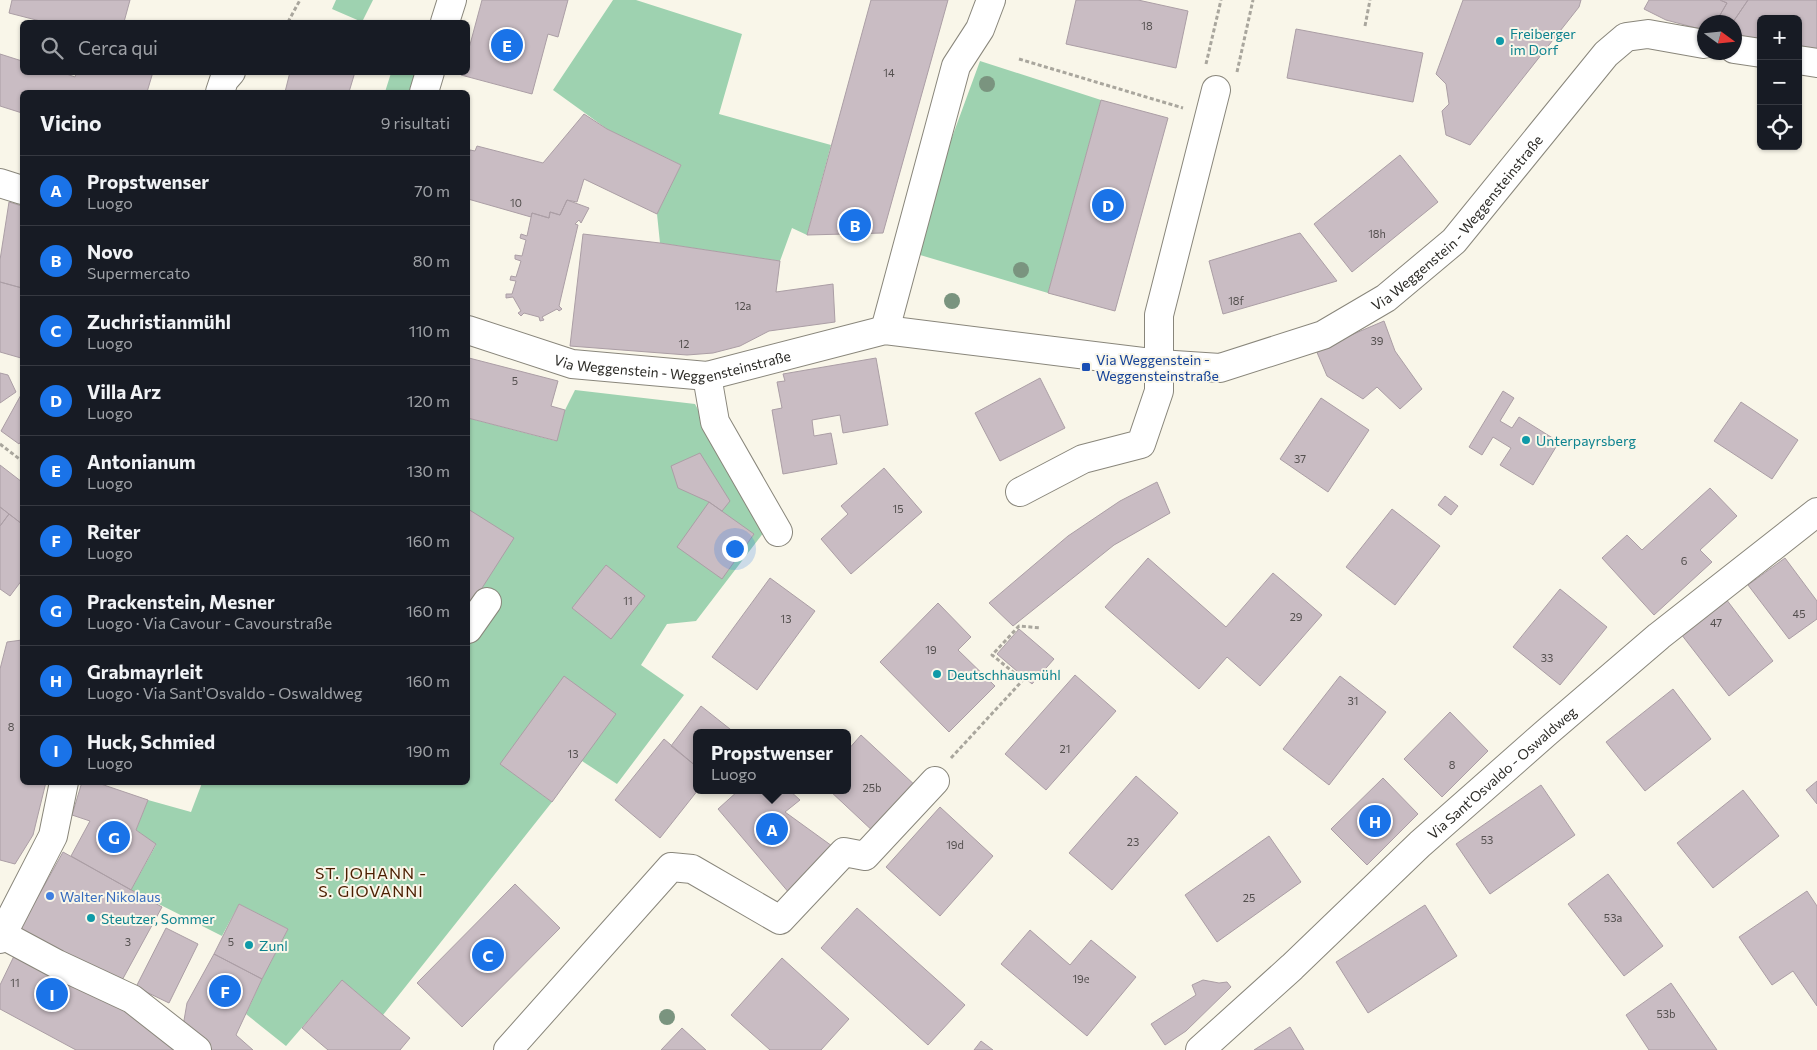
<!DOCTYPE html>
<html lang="it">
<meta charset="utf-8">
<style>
:root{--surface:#171b24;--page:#242831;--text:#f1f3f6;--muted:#9ea1a6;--line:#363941;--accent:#1a73e8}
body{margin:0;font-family:Commissioner,sans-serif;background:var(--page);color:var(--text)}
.controls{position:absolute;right:15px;top:15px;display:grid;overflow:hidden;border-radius:8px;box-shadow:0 1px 4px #0004}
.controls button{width:45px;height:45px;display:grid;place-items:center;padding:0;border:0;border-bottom:1px solid var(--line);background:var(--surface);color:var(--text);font:25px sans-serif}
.compass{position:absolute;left:1697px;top:15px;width:45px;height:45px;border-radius:50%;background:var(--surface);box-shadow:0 1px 4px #0004;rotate:105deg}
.you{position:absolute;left:734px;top:548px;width:18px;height:18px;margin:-12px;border:4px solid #fff;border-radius:50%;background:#1a73e8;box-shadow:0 0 0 8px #1a73e833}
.badge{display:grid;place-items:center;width:32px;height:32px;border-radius:50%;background:var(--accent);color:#fff;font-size:16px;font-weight:700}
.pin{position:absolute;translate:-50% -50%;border:2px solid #fff;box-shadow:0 1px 5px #0006}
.popup{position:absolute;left:693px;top:729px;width:158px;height:65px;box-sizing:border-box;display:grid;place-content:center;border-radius:8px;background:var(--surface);filter:drop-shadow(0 1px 4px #0005);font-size:16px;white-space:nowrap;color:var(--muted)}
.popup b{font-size:19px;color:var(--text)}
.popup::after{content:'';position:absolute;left:50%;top:100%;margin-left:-10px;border:10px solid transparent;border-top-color:var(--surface)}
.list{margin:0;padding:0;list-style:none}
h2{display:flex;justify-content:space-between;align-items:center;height:65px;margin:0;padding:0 20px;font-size:21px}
h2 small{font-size:16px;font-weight:400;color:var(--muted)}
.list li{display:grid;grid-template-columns:32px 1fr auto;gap:15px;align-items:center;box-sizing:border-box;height:70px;padding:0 20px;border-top:1px solid var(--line)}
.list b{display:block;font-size:19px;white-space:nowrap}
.list p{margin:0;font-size:16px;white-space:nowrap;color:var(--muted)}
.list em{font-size:16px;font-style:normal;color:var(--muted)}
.icon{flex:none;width:28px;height:28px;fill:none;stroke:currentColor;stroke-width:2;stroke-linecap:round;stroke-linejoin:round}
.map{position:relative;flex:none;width:1817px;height:1050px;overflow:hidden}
.search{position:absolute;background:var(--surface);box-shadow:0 1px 4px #0004;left:20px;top:20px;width:450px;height:55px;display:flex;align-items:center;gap:12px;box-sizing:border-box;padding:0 18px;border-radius:8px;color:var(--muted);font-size:19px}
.panel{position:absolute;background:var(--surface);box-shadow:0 1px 4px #0004;left:20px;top:90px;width:450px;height:695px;border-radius:8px}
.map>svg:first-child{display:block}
.green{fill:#9ed2b0}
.building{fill:#c9bcc3;stroke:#ab9ea5}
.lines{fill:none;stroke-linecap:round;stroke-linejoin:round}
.minor-casing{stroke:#89867b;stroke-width:30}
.path{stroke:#a9a69d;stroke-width:3;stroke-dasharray:4 2.5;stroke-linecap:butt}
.minor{stroke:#fff;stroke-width:28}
.tree{fill:#7a947f}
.culture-dot{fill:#0f9aa8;stroke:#f9f6e9;stroke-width:2}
.transit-dot{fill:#1a4fb4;stroke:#f9f6e9;stroke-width:2}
.shop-dot{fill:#3f7fe0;stroke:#f9f6e9;stroke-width:2}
.labels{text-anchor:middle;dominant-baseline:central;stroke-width:4;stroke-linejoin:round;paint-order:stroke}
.number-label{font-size:11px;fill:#534f4e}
.culture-label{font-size:14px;fill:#0d838f;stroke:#f9f6e9;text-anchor:start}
.street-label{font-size:14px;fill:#2c2b27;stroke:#f9f6e9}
.transit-label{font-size:14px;fill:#164399;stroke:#f9f6e9;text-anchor:start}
.shop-label{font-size:14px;fill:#366cbe;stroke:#f9f6e9;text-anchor:start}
.quarter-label{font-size:16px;letter-spacing:1px;fill:#4b1e00;stroke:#f9f6e9}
</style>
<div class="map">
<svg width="1817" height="1050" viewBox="0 0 1817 1050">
<rect width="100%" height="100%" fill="#f9f6e9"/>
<path class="green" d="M336 0H373L362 22 332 9Z
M613 0H636L742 34 719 114 831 145 807 235 792 228 780 261 660 243 657 214 681 165 607 129 553 90Z
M980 61 1101 100 1048 293 910 252Z
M417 72 414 92H385L391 73Z
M575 390 695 404 764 532 696 621 667 624 641 665 684 695 617 784 582 761 501 764 552 802 383 1015 342 981 286 1046 246 1014 262 979 288 929 239 904 222 936 131 890 156 845 136 830 148 800 191 812 202 783 468 782V418L556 441 565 410Z"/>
<path class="building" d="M12 0H130L124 22H44L9 13Z
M482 0H568L558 37 548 34 532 94 461 75 462 72H468V52Z
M871 0H948L883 233 807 235Z
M1076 0H1138L1188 11 1176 68 1066 44Z
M1463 0H1581L1579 7 1470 145 1446 135 1442 111 1449 104 1446 84 1436 74Z
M1649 0H1720L1727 3 1716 22H1704V30L1666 20 1644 9Z
M1720 0H1748L1733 22H1716L1727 3Z
M1748 0H1817V52L1798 48V19H1761V40L1734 34 1733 22Z
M1296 29 1423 53 1413 102 1287 78Z
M0 54 22 61V72H61L75 77 77 72H153L147 92H22V113L0 106Z
M290 72H355L349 92H285Z
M1101 100 1168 118 1115 311 1048 293Z
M584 114 607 129 681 165 657 214 584 179 577 202 567 200 560 215 550 212 549 218 532 213 531 217 468 199V161L470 150 475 151 477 146 543 163Z
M1400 155 1438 202 1352 272 1314 224Z
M567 200 589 208 581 223 579 220 575 224 578 225 559 306 562 309 559 311 557 309 542 317 544 320 540 321 539 317 524 313 521 316 518 313 521 311 513 297 506 298V294H512L516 281 510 280 511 276 516 277 521 261 515 259V255L522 256 526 240 520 238 521 234 527 236 532 213 549 218 550 212 560 215Z
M9 202 22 206V288L0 282V260Z
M1300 233 1337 281 1223 314 1209 261Z
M583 234 660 243 780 261 776 292 833 284 835 322 769 331 740 346 713 353 687 355 570 346Z
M0 282 22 288V360L21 358 0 352Z
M1384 321 1395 351 1422 389 1400 409 1377 387 1363 399 1327 376 1316 350Z
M469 358 558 381 551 406 565 410 557 441 468 418V363Z
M876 358 888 425 843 433 840 415 812 420 814 436 831 433 837 464 783 474 772 410 782 408 777 382 785 381 783 374Z
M0 373 8 375 16 392 0 403Z
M1040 378 1065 428 1000 461 975 413Z
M1503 391 1514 398 1500 421 1512 428 1519 417 1559 442 1533 485 1500 465 1511 448 1493 437 1482 455 1469 447Z
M22 393V440L19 444 1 431Z
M1321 398 1369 430 1328 492 1280 459Z
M1741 402 1798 440 1772 479 1714 441Z
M700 453 730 501 722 511 709 502 678 488 671 466Z
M0 465 22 482V524L0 507Z
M884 468 922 512 851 574 821 539 848 514 841 506Z
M1157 482 1170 513 1114 545 1013 626 989 603 1068 536 1120 501Z
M1710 488 1737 516 1700 550 1712 562 1654 615 1602 558 1627 535 1642 550Z
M1445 496 1458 506 1451 515 1438 505Z
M709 502 754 534 722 579 677 547Z
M0 507 9 514 0 526Z
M468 509 514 538 468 610Z
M1392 509 1440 546 1395 605 1346 567Z
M9 514 22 524V580L10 596 0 589V526Z
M1148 558 1226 627 1273 573 1322 615 1260 686 1227 657 1199 689 1105 607Z
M1785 558 1817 601V619L1789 639 1748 585Z
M606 565 645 596 611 639 572 608Z
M770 578 815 611 757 690 712 657Z
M1560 589 1607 627 1560 685 1513 647Z
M1726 599 1773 661 1729 696 1681 634Z
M938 603 971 637 958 650 995 686 949 732 880 662Z
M1019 629 1054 659 1032 684 997 654Z
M22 640V782H46L33 835 15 864 0 860V669L7 642Z
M1075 675 1116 711 1046 790 1005 754Z
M564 676 616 714 552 802 500 764Z
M1340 676 1386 712 1329 785 1283 749Z
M1673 689 1711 739 1645 791 1606 742Z
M701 706 735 733H697V767L671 746Z
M1450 712 1488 751 1442 797 1404 759Z
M861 735 918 788 876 834 829 790H847V751Z
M664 739 697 767V790H698L660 838 615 800Z
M1136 776 1178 813 1112 890 1069 853Z
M1383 778 1418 814 1367 865 1331 829Z
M1817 781V804L1806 790Z
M82 782H95L148 800 136 830 156 844 131 890 71 856 90 821 72 815Z
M1541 785 1575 835 1490 894 1456 844Z
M739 790H789L800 800 785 812 832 846 790 894 718 809Z
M1743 790 1779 836 1713 888 1677 843Z
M940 807 993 856 940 916 886 867Z
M1269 836 1301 882 1217 942 1185 895Z
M63 852 162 907 120 984 20 929Z
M1608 874 1663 946 1624 976 1568 904Z
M515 884 560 928 462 1027 417 983Z
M1807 891 1817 906V1006L1793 971 1772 985 1739 937Z
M239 904 288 929 262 979 214 954Z
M1425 905 1457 956 1368 1013 1336 962Z
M857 908 965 1005 928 1045 821 948Z
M166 928 198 944 169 1003 136 987Z
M1030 930 1070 965 1091 940 1136 977 1087 1036 1001 964Z
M15 954 123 1004 183 1050H76L0 1009V985Z
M214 954 262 979 236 1035 253 1050H207L182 1032 187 1003Z
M782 958 849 1019 821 1050H770L731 1015Z
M342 980 410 1038 400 1050H328L302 1028Z
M1203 980 1219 983 1227 982 1231 987 1186 1031 1165 1045 1151 1024 1196 995 1192 985Z
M1671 983 1717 1050H1649L1626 1015Z
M1290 1027 1304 1050H1254Z
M682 1028 706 1050H661Z
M981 1041 993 1050H974Z"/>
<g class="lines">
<g class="minor-casing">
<g id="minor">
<path d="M445 22 452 0"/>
<path d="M1734 49 1761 53"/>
<path d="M1798 60 1817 63"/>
<path d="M220 92 224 80 231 72"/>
<path d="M424 92 430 72"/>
<path d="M0 183 22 190"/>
<path id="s1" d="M468 330 572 364 707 376 885 330 1159 364 1220 368 1323 335 1386 298 1454 241 1606 54 1626 37 1648 34 1704 44"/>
<path d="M885 330 956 66 980 29 991 0"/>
<path d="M707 376 715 422 778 532"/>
<path d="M1020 492 1083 459 1141 444 1159 391V315L1216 90"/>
<path d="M468 629 487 602"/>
<path d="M3 935 57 964 132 999 197 1050"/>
<path d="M0 939 53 836 64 782"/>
<path d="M508 1050 671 867 692 869 780 920 844 852 865 856 935 781"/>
<path id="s2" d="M1200 1050 1292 967 1420 844 1547 732 1659 636 1817 512"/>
</g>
</g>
<path class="path" d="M288 22 300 0
M1365 26 1370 0
M1019 59 1183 108
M1206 64 1221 0
M1237 72 1253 0
M0 444 22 461
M951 758 1023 680 992 655 1019 626 1041 628"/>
<use href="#minor" class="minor"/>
</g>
<g class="tree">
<circle cx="987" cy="84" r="8"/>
<circle cx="1021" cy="270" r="8"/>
<circle cx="952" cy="301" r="8"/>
<circle cx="667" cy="1017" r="8"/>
</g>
<g class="culture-dot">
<circle cx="1500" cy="41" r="5"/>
<circle cx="1526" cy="440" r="5"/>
<circle cx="937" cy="674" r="5"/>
<circle cx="91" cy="918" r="5"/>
<circle cx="249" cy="945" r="5"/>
</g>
<rect class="transit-dot" x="1081" y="362" width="10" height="10" rx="2.5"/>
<circle class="shop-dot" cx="50" cy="896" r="5"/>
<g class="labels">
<g class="number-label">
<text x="1147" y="25">18</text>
<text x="889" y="72">14</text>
<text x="516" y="202">10</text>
<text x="1377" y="233">18h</text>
<text x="1236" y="300">18f</text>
<text x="743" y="305">12a</text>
<text x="1377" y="340">39</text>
<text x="684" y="343">12</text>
<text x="515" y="380">5</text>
<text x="1300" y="458">37</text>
<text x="898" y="508">15</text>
<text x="1684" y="560">6</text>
<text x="628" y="600">11</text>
<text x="1799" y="613">45</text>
<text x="1296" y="616">29</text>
<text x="786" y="618">13</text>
<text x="1716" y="622">47</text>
<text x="931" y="649">19</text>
<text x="1547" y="657">33</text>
<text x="1353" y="700">31</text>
<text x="11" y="726">8</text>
<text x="1065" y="748">21</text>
<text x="573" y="753">13</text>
<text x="1452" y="764">8</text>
<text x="872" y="787">25b</text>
<text x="1487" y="839">53</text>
<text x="1133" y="841">23</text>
<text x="955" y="844">19d</text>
<text x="1249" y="897">25</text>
<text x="1613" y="917">53a</text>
<text x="128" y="941">3</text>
<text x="231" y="941">5</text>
<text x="1081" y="978">19e</text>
<text x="15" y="982">11</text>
<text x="1666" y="1013">53b</text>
</g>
<g class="culture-label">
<text x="1510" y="33">Freiberger<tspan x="1510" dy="16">im Dorf</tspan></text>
<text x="1536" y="440">Unterpayrsberg</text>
<text x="947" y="674">Deutschhausmühl</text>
<text x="101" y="918">Steutzer, Sommer</text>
<text x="259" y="945">Zunl</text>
</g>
<g class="street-label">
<text stroke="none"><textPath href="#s1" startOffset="1051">Via Weggenstein - Weggensteinstraße</textPath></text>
<text stroke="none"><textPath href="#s1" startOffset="211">Via Weggenstein - Weggensteinstraße</textPath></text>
<text stroke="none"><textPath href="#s2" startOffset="410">Via Sant'Osvaldo - Oswaldweg</textPath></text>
</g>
<g class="transit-label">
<text x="1096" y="359">Via Weggenstein -<tspan x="1096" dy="16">Weggensteinstraße</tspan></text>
</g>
<g class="shop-label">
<text x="60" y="896">Walter Nikolaus</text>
</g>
<g class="quarter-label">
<text x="371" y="872">ST. JOHANN -<tspan x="371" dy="18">S. GIOVANNI</tspan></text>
</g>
</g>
</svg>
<div class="controls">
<button>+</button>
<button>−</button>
<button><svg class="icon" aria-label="locate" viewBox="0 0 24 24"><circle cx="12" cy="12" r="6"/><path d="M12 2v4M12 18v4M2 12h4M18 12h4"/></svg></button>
</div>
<svg class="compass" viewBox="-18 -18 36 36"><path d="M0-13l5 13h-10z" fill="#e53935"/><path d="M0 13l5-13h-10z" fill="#9ea1a6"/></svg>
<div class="you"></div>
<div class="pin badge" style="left:772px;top:829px">A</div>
<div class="popup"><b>Propstwenser</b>Luogo</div>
<div class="pin badge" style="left:855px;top:225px">B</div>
<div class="pin badge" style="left:488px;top:955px">C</div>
<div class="pin badge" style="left:1108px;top:205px">D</div>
<div class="pin badge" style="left:507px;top:45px">E</div>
<div class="pin badge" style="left:225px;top:991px">F</div>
<div class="pin badge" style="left:114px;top:837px">G</div>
<div class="pin badge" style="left:1375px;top:821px">H</div>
<div class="pin badge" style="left:52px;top:994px">I</div>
<div class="search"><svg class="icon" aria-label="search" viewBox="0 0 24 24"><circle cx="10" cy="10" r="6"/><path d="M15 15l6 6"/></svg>Cerca qui</div>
<section class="panel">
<h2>Vicino<small>9 risultati</small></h2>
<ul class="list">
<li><span class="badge">A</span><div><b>Propstwenser</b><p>Luogo</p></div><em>70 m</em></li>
<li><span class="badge">B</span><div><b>Novo</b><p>Supermercato</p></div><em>80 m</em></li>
<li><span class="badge">C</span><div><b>Zuchristianmühl</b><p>Luogo</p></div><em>110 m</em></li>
<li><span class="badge">D</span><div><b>Villa Arz</b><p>Luogo</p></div><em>120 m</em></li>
<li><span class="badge">E</span><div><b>Antonianum</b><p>Luogo</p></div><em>130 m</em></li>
<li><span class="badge">F</span><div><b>Reiter</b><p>Luogo</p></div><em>160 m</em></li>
<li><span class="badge">G</span><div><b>Prackenstein, Mesner</b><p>Luogo · Via Cavour - Cavourstraße</p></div><em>160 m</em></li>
<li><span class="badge">H</span><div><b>Grabmayrleit</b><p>Luogo · Via Sant'Osvaldo - Oswaldweg</p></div><em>160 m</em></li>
<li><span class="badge">I</span><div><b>Huck, Schmied</b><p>Luogo</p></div><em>190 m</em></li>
</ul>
</section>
</div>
